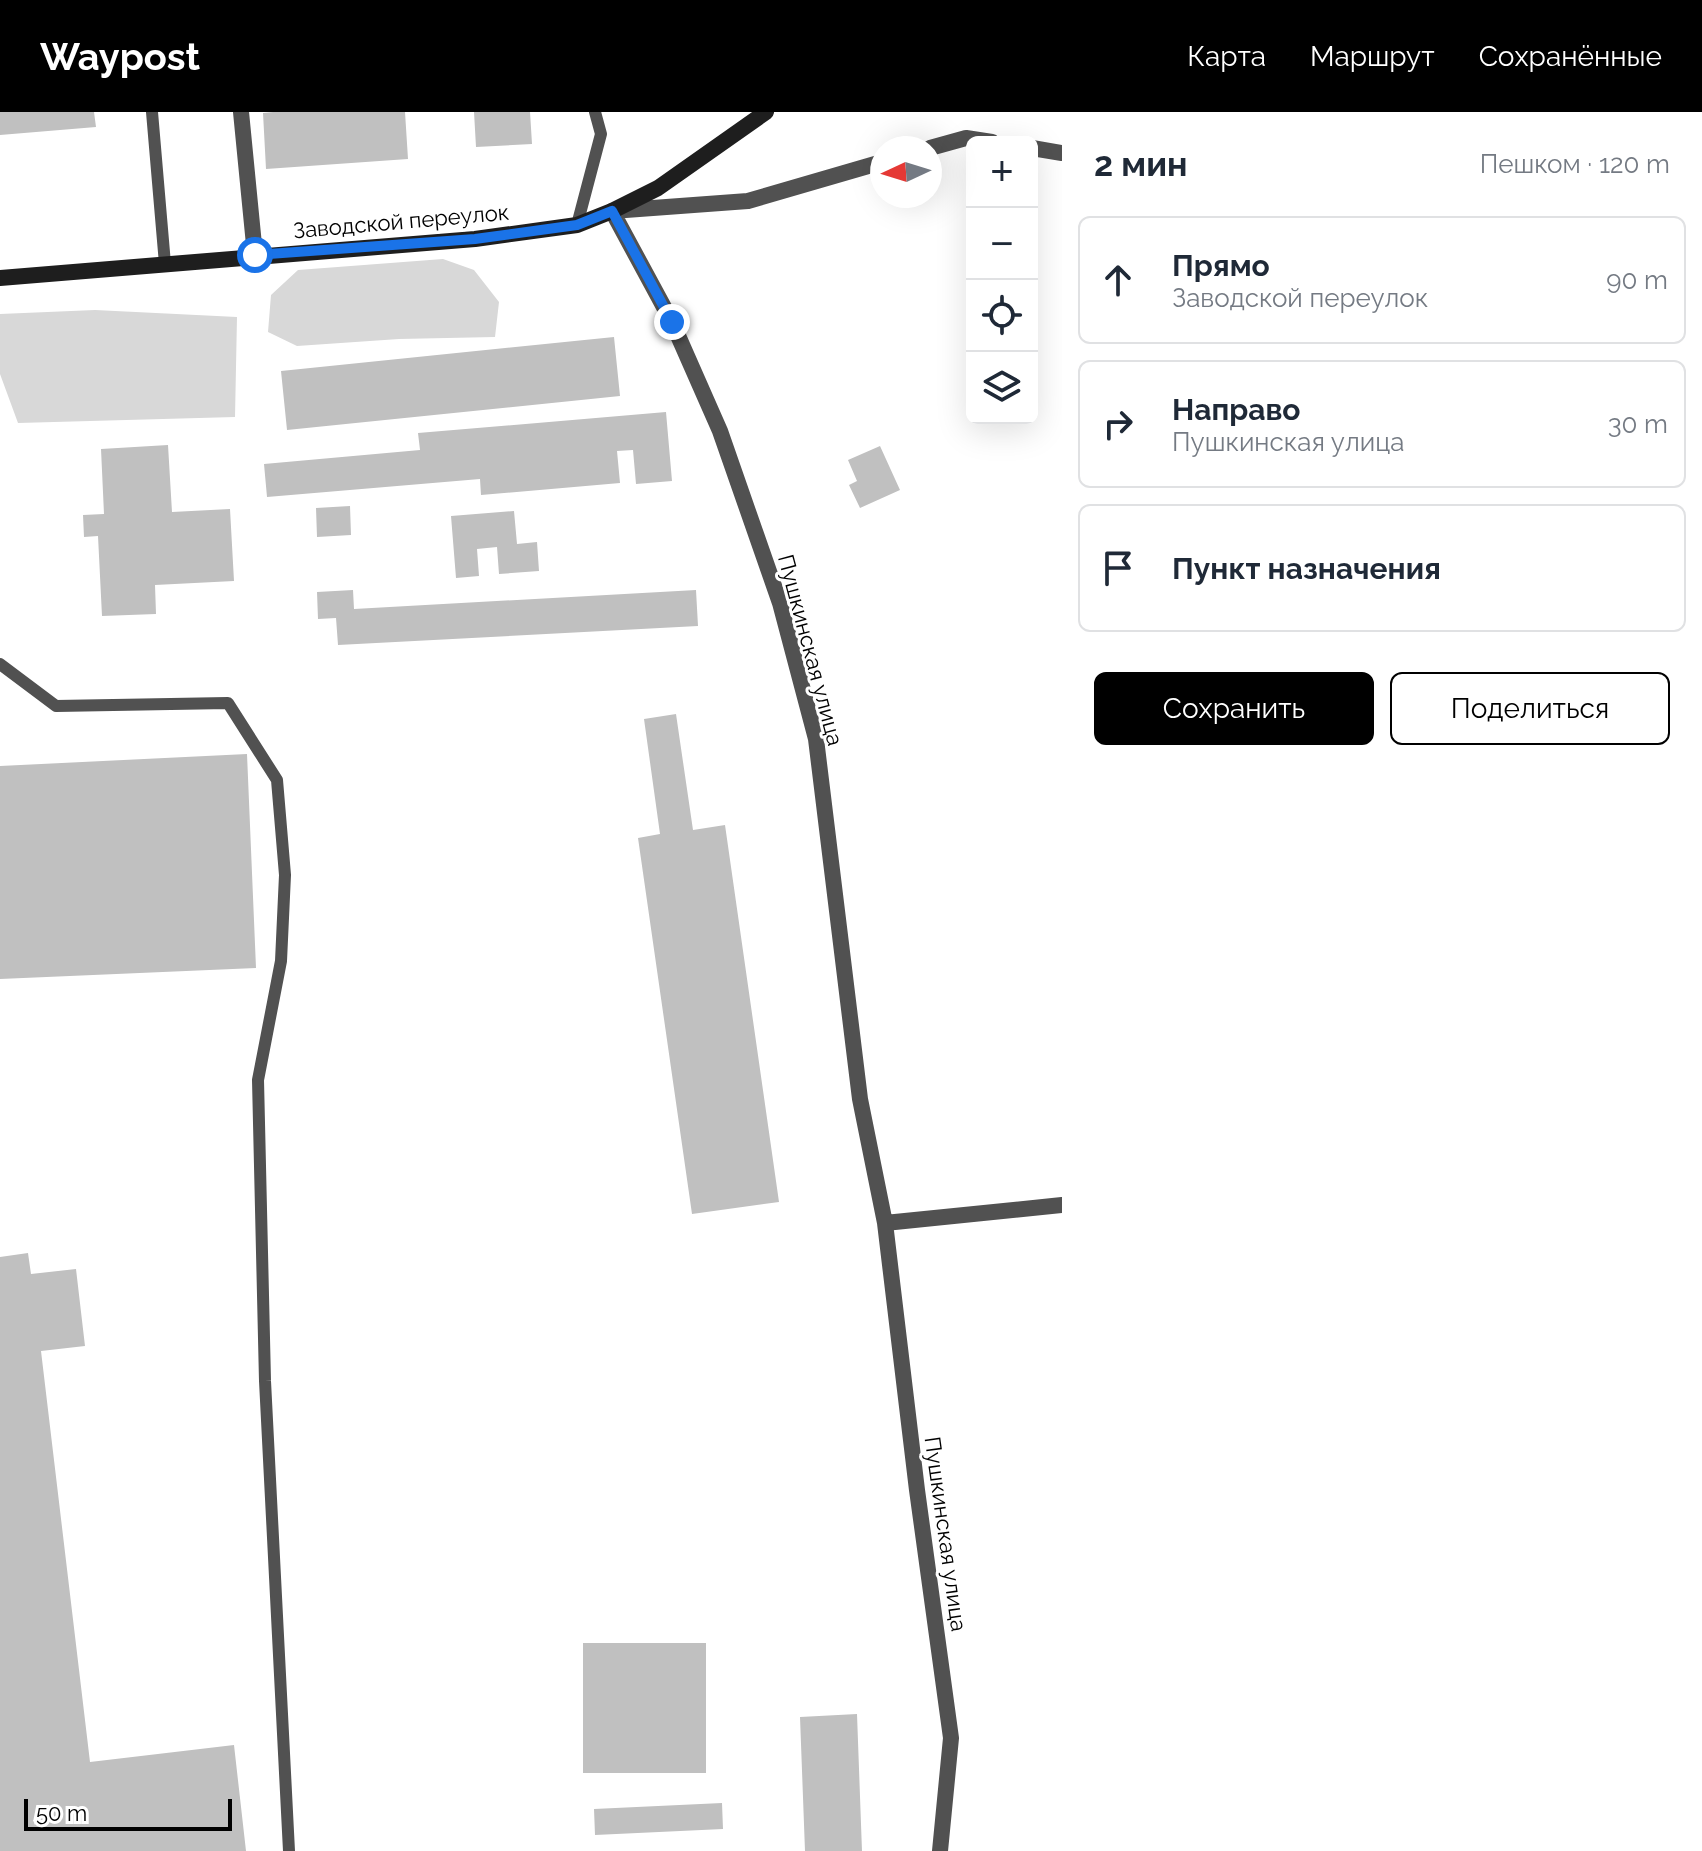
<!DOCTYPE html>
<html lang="ru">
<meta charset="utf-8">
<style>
:root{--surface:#fff;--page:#f6f6f7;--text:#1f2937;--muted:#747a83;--line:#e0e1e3;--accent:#000}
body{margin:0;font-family:Raleway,sans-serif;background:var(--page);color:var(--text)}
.controls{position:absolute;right:24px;top:24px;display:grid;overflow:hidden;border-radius:12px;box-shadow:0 8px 32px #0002}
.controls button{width:72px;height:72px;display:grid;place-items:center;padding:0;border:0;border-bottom:2px solid var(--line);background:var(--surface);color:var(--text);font:40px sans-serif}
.compass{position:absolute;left:870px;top:24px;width:72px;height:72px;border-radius:50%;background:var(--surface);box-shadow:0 8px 32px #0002;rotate:266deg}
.scale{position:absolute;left:24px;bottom:20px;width:208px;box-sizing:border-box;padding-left:8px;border:4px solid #000;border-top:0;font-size:22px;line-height:28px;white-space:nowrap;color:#000;-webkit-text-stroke:6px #fff;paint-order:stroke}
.stop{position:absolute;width:24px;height:24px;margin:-18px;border:6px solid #1a73e8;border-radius:50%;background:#fff}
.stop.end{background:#1a73e8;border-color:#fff;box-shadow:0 2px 8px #0008}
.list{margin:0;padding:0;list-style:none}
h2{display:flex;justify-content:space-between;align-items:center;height:104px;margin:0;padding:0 32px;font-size:34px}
h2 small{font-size:26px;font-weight:400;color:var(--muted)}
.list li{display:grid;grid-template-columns:52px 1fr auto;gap:24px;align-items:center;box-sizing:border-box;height:128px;margin:0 16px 16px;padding:0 16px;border:2px solid var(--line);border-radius:12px}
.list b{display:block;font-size:30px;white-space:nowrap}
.list p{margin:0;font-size:26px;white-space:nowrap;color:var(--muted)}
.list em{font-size:26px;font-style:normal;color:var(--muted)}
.actions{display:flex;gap:16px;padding:24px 32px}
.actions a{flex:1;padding:18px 0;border:2px solid var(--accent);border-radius:12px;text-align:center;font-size:28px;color:var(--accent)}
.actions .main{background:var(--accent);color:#fff}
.icon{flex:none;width:44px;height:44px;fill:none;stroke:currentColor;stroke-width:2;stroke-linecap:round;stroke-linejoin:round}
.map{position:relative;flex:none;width:1062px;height:1739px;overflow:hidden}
header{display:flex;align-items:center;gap:48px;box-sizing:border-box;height:112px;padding:0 40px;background:var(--accent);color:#fff}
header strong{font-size:38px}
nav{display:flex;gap:44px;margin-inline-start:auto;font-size:28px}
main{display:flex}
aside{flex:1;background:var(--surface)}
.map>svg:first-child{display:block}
.green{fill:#d8d8d8}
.building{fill:#c0c0c0}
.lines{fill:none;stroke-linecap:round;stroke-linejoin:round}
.lane{stroke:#515151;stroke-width:12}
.street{stroke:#515151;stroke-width:16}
.secondary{stroke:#1e1e1e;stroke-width:16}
.route{stroke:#1a73e8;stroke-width:10}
.labels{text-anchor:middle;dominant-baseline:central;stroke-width:6;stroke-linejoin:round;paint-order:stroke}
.street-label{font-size:22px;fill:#000;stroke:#fff}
</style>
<header>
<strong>Waypost</strong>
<nav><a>Карта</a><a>Маршрут</a><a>Сохранённые</a></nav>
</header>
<main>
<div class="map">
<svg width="1062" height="1739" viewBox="0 0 1062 1739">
<rect width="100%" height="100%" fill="#fff"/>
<path class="green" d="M443 147 474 158 499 190 495 225 399 227 297 234 268 220 271 183 298 158Z
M95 198 237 205 235 305 18 311 0 262V202Z"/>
<path class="building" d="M0 0H94L96 15 0 23Z
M273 0H405L408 47 266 57 263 1Z
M474 0H530L532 32 476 35Z
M614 225 620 284 287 318 281 259Z
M666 300 672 369 636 372 633 338 617 339 620 371 481 383 480 367 267 385 264 352 420 338 418 321Z
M168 333 172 400 230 397 234 469 155 473 156 502 102 504 98 424 84 425 83 403 104 402 101 337Z
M880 334 900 378 860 396 849 373 857 369 848 348Z
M350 394 351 423 317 425 316 396Z
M514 399 517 432 537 430 539 459 499 462 497 435 477 437 479 464 456 466 451 404Z
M353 478 354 497 696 478 698 514 338 533 336 506 318 507 317 480Z
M676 602 693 718 725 713 779 1090 692 1102 638 726 660 722 644 607Z
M247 642 256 856 0 867V654Z
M28 1141 31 1162 76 1157 85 1234 41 1239 90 1650 234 1633 246 1739H0V1145Z
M583 1531H706V1661H583Z
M857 1602 862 1739H805L800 1605Z
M722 1691 723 1717 595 1723 594 1697Z"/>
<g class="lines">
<path class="lane" d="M152 0 165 152
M577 113 601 22 595 0
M0 552 56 594 228 591 277 668 285 763 281 849 258 968 265 1269 289 1739"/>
<path class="street" d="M241 0 255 143
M930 36 966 26 992 30
M1032 36 1062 41
M882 50 748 89 612 99 672 210 720 319 780 491 816 627 860 987 885 1111 917 1378 951 1626 940 1739
M885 1111 1062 1093"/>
<path class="secondary" d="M0 166 475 127 577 113 612 99 658 76 766 0"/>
</g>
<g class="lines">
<path class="route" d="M255 143 475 127 577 113 612 99 672 210"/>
</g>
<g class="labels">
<g class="street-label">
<text transform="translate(401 109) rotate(-5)">Заводской переулок</text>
<text transform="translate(811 538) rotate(75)">Пушкинская улица</text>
<text transform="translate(946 1422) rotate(82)">Пушкинская улица</text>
</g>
</g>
</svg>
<div class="controls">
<button>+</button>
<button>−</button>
<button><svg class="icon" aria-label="locate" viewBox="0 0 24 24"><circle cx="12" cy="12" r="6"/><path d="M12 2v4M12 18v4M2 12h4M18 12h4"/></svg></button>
<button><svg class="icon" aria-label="layers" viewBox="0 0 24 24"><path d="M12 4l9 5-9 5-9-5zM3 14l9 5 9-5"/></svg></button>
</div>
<svg class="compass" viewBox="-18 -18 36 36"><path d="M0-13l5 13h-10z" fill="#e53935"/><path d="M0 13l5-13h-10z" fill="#747a83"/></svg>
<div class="scale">50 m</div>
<div class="stop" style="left:255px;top:143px"></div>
<div class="stop end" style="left:672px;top:210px"></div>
</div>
<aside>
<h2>2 мин<small>Пешком · 120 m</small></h2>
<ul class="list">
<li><svg class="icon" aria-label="ahead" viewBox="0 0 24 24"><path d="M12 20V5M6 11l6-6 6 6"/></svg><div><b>Прямо</b><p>Заводской переулок</p></div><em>90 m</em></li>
<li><svg class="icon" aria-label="right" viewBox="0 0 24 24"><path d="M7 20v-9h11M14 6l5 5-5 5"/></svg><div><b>Направо</b><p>Пушкинская улица</p></div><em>30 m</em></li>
<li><svg class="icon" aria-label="arrive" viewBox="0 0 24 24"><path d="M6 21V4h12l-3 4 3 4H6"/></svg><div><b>Пункт назначения</b></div></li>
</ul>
<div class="actions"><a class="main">Сохранить</a><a>Поделиться</a></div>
</aside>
</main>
